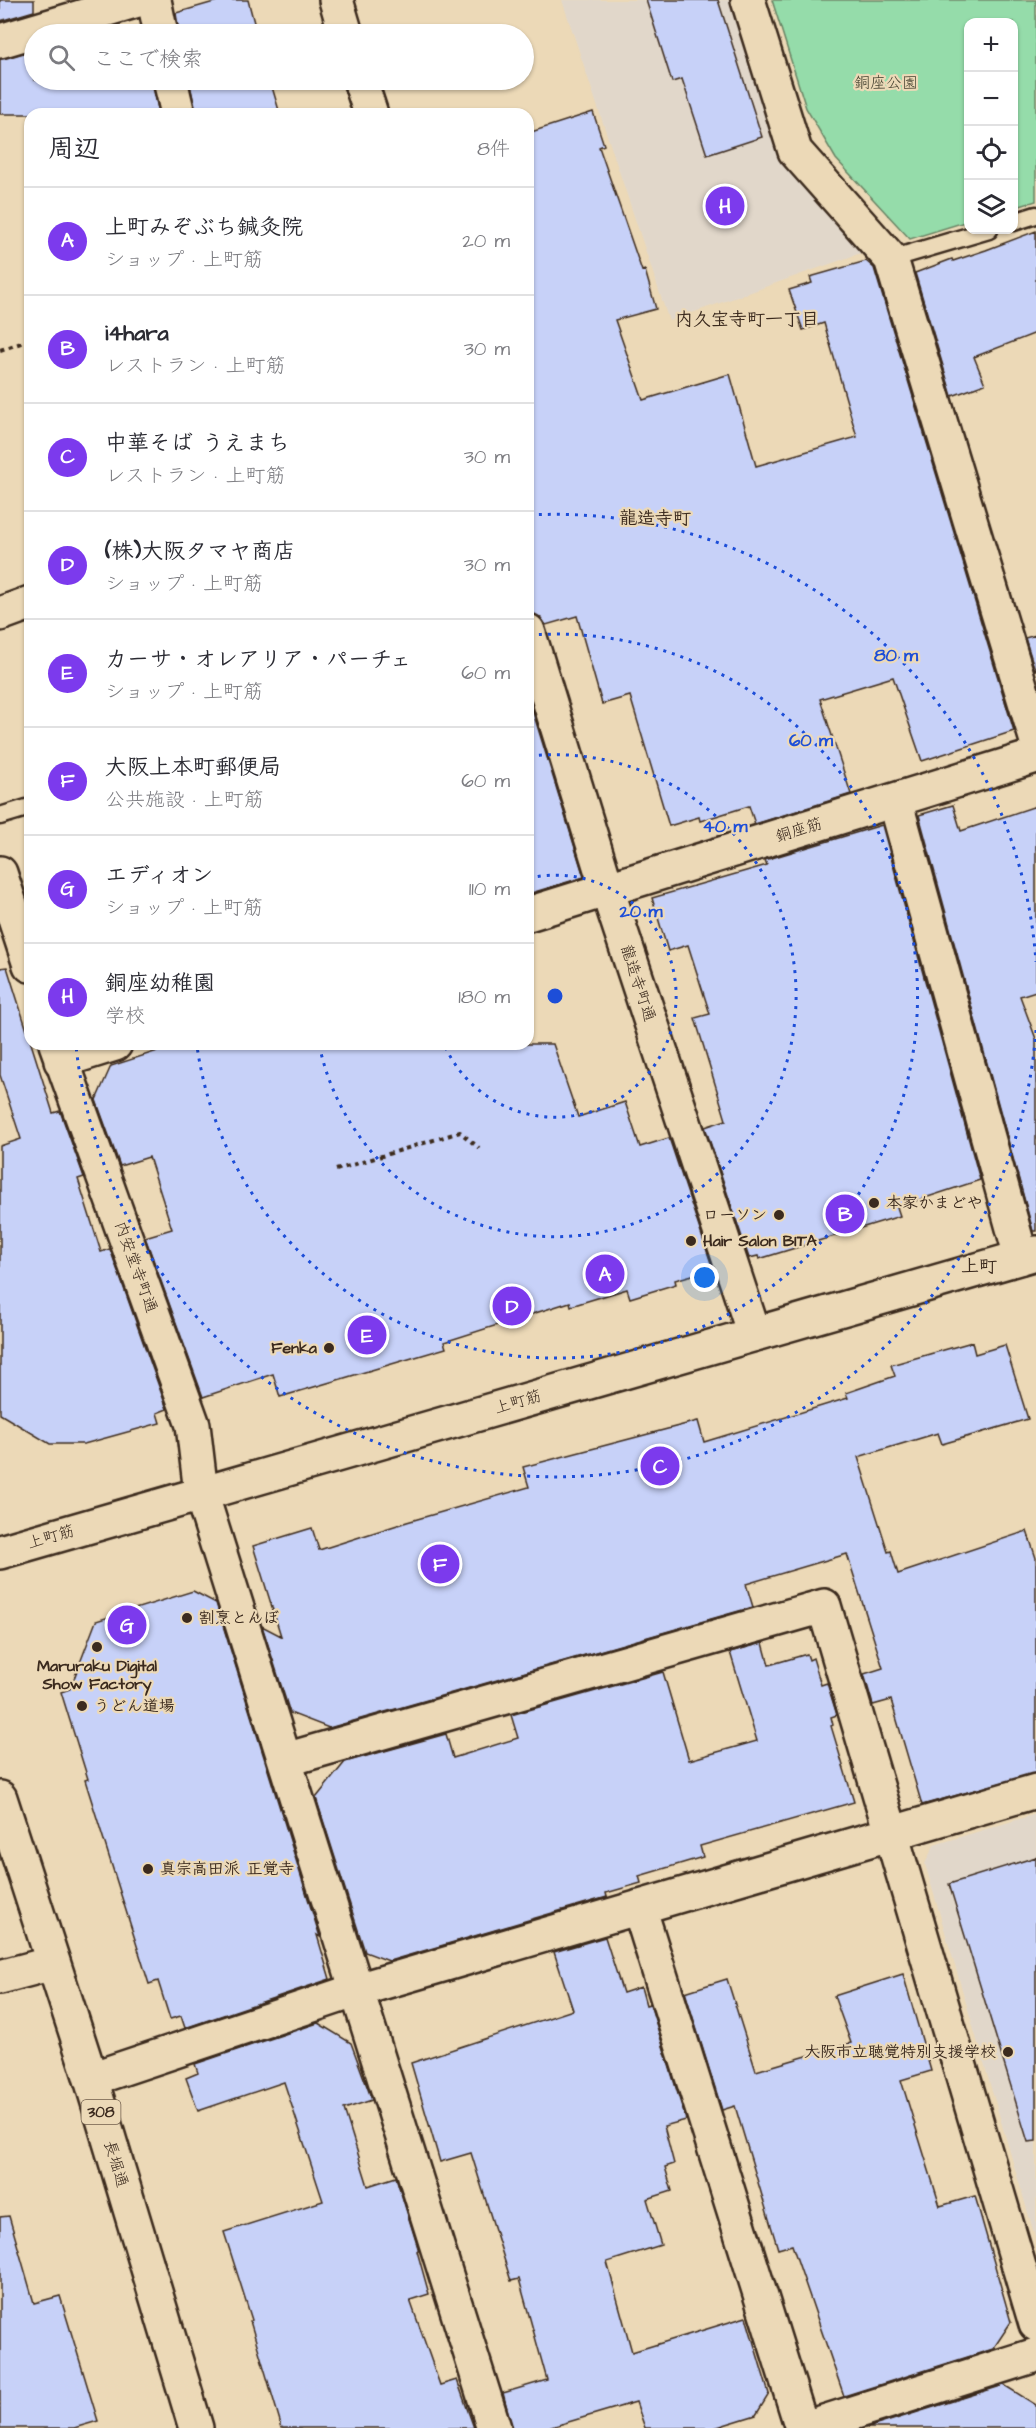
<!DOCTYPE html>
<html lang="ja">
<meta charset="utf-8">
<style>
:root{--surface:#fff;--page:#f7f7f7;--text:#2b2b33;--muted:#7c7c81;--line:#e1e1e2;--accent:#7c3aed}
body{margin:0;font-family:"Architects Daughter","Klee One",sans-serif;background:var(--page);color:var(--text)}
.controls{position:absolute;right:18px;top:18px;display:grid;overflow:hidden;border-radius:12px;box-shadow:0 2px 4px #0004}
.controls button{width:54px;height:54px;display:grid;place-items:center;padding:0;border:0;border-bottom:2px solid var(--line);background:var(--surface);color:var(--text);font:30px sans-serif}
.you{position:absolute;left:705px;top:1278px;width:21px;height:21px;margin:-15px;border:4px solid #fff;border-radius:50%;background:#1a73e8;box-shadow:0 0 0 9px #1a73e833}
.badge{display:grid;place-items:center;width:39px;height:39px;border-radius:50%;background:var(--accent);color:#fff;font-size:20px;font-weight:700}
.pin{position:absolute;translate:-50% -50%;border:3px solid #fff;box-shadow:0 2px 6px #0006}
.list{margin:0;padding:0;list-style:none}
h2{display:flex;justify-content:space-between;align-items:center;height:78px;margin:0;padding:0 24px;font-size:26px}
h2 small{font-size:20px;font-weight:400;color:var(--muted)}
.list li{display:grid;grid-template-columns:39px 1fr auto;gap:18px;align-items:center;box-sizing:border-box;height:108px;padding:0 24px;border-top:2px solid var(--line)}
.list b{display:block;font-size:22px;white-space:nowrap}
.list p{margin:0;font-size:20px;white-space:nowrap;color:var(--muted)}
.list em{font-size:20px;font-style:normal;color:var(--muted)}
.icon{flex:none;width:33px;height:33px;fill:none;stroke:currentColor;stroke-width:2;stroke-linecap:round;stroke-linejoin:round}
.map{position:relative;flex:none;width:1036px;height:2428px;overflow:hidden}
.search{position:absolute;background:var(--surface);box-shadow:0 2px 4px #0004;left:24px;top:24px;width:510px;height:66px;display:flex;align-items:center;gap:15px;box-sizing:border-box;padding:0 21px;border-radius:33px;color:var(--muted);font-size:22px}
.panel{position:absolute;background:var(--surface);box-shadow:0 2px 4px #0004;left:24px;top:108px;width:510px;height:942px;border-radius:18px}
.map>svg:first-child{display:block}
.built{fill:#e1d7ca}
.green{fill:#95dcaa;stroke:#688364;stroke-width:1.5}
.building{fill:#c7d1f8;stroke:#3b2a1e;stroke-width:1.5}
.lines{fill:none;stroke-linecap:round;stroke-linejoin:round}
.lane-casing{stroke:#3b2a1e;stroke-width:21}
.street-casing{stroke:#3b2a1e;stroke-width:38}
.primary-casing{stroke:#3b2a1e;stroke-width:38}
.highway-casing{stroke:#3b2a1e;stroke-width:38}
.path{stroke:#3b2a1e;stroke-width:4;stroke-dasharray:4.5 4.5;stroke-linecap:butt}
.lane{stroke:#ecd9b7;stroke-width:16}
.street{stroke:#ecd9b7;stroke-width:33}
.primary{stroke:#ecd9b7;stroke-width:33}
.highway{stroke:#ecd9b7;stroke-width:33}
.ring{fill:none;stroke:#1d4ed8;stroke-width:3;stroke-dasharray:3 6}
.poi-dot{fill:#3b2a1e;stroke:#ecd9b7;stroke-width:2}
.labels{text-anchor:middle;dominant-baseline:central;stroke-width:4.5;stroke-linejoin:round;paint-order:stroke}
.shield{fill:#ecd9b7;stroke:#705e4c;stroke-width:1.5}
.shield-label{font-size:15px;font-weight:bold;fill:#3b2a1e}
.park-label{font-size:16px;fill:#484533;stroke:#ecd9b7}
.street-label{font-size:16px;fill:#3b2a1e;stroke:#ecd9b7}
.poi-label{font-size:16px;font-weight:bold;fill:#3b2a1e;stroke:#ecd9b7;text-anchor:start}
.neighbourhood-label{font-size:18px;font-weight:bold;fill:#3b2a1e;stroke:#ecd9b7}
.centre{fill:#1d4ed8;stroke:#ecd9b7;stroke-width:3}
.ring-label{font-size:18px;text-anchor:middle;font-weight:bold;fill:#1d4ed8;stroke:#ecd9b7;stroke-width:4.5;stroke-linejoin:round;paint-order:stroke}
</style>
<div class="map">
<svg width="1036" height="2428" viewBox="0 0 1036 2428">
<rect width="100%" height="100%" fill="#ecd9b7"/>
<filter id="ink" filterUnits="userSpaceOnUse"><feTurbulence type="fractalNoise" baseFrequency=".0167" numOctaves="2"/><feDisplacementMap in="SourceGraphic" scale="12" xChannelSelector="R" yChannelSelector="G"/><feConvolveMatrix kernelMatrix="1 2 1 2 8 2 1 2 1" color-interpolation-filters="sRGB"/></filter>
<g filter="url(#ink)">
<path class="built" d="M562 0H731L780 158 861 253 669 321Z
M1036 1814V2240L925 1864 934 1845Z"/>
<path class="green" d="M772 0H1036V201L1014 208V22H968V221L910 239 836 159 806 108Z"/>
<path class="building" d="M0 0H34V11L0 21Z
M221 0H248L257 34H179L176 13Z
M646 0H718L762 137 707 155 682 79 672 82Z
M34 50V80H152L159 114H0V59Z
M189 80H270L280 114H196Z
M593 112 604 145 599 147 642 271 645 270 656 309 615 320 643 400 730 374 756 466 857 437 824 323 803 330 789 290 812 283 810 277 866 261 874 268 1014 731 922 761 893 677 820 699 851 794 755 824 749 806 700 821 699 817 669 826 630 696 602 704 577 616 546 625 540 617 528 613V133Z
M1036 231V333L974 357 985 384 952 396 915 273 952 259 953 261 986 250Z
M1036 635V670H1035L1025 638Z
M528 709H532L584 877 528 894Z
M953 805 961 831 1036 806V991L1020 996 1036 1039V1231H1033L919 815Z
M882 825 980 1180 897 1207 900 1216 759 1259 758 1256 749 1258 705 1127 726 1120 695 1018 710 1014 688 945 668 951 652 898 767 865 765 860Z
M7 967 53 1113 60 1111 84 1177 78 1179 101 1252 110 1249 167 1409 157 1413 160 1423 84 1444H50L0 1414V1146L21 1139 0 1075V968Z
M179 1044H553L578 1117 625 1102 640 1147 669 1138 713 1269 675 1280 676 1284 630 1298 627 1289 571 1306 570 1302 444 1342 446 1348 280 1397 273 1374 203 1397 145 1237 172 1229 149 1157 120 1166 96 1100 111 1066Z
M972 1342 975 1354 1005 1345 1028 1419 942 1444 938 1433 858 1457 888 1552 891 1551 898 1574 1027 1531 1036 1558V1773L922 1805 891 1700 873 1705 864 1674 883 1668 847 1554 746 1584 753 1607 329 1728 290 1713 262 1626 281 1636 253 1546 312 1528 319 1550 407 1522 529 1487 523 1467 698 1421 704 1442 848 1398 846 1393 895 1376 891 1365Z
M193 1591 216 1603 320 1937 317 1935 330 1979 185 2028 181 2016 170 2019 158 1981 149 1984 85 1780 88 1779 61 1692 70 1689 96 1621Z
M763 1643 769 1665 807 1654 809 1660 813 1658 821 1685 827 1683 837 1715 831 1717 833 1725 831 1726 854 1802 700 1846 703 1857 639 1876 641 1883 606 1893 607 1897 389 1961 365 1952 316 1798 345 1762 446 1734 453 1758 518 1738 511 1715 663 1672 689 1760 757 1741 730 1652Z
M1036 1857V2141L1028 2142 949 1884Z
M605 1937 623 1993 641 1987 646 2005 650 2004 686 2120 664 2126 674 2164 665 2167 672 2191 647 2199 661 2245 607 2262 632 2352 746 2317 769 2394 756 2415 714 2428H645L636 2402 548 2428H512L503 2393 547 2380 519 2279 511 2281 471 2153 440 2162 411 2063 573 2010 554 1952Z
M903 1974 931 2071 901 2080 940 2206 975 2196 1011 2322 993 2349 844 2396 792 2245 778 2249 735 2106 722 2110 685 1992 727 1979 756 2071 851 2043 834 1996Z
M318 2023 351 2043 372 2100 344 2109 368 2186 396 2177 419 2251H417L429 2294 410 2300 440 2385 457 2380 474 2428H282L250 2321 252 2320 224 2232 323 2201 284 2082 198 2111 186 2078 198 2073 195 2064Z
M9 2216 34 2303 60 2296 98 2421 74 2428H0V2217Z
M1004 2385 1036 2405V2428H867Z"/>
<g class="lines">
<g class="lane-casing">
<path id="lane" d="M1014 222 1036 215
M891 259 989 230
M0 816 30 807"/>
</g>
<g class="street-casing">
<path id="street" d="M154 0 161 34
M336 0 346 34
M748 0 795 151 891 259 1036 738
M0 41 138 0
M170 80 178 114
M360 80 371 114
M0 614 30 603
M528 631 607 889 754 1334
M895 800 1021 1257
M0 873 30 965
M528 914 1036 756
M56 1044 193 1425 201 1493 494 2428
M61 1061 115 1044
M285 1760 824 1606 1036 2324
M639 1907 802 2428
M0 1977 53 1963
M91 2079 357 1990 1036 1791
M805 2428 1036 2355"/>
</g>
<g class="primary-casing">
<path id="primary" d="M0 1552 1036 1253"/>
</g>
<g class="highway-casing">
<path id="highway" d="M0 1798 91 2079 196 2428"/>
</g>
<path class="path" d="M0 350 30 340
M336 1170 460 1132 479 1148"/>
<use href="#lane" class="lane"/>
<use href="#street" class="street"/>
<use href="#primary" class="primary"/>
<use href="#highway" class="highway"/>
</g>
</g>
<g class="ring">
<path d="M529 878A121 121 0 1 1 444 1044"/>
<path d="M530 756A241 241 0 1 1 319 1044"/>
<path d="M530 635A362 362 0 1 1 197 1046"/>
<path d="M1036 1030A482 482 0 0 1 76 1046M530 515A482 482 0 0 1 1036 962"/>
</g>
<g class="poi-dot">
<circle cx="874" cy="1203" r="6"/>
<circle cx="779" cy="1215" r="6"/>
<circle cx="691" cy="1241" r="6"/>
<circle cx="329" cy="1348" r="6"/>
<circle cx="187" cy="1618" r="6"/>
<circle cx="97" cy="1647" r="6"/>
<circle cx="82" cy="1706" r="6"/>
<circle cx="148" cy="1869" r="6"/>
<circle cx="1008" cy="2052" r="6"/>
</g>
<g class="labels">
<rect class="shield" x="81.5" y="2100" width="39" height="24" rx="4.5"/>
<g class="shield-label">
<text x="101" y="2112">308</text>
</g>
<g class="park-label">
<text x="886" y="83">銅座公園</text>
</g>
<g class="street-label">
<text transform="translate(799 830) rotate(-17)">銅座筋</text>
<text transform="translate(638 983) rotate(72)">龍造寺町通</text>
<text transform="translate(136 1267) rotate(70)">内安堂寺町通</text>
<text transform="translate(518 1402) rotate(-16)">上町筋</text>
<text transform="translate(51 1537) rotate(-16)">上町筋</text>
<text transform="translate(116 2164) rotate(73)">長堀通</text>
</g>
<g class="poi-label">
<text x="886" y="1203">本家かまどや</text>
<text x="767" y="1215" text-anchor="end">ローソン</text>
<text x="703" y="1241">Hair Salon BITA</text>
<text x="317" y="1348" text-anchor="end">Fenka</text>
<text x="199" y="1618">割烹とんぼ</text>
<text x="97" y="1666" text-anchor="middle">Maruraku Digital<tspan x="97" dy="18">Show Factory</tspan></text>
<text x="94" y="1706">うどん道場</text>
<text x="160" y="1869">真宗高田派 正覚寺</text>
<text x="996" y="2052" text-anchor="end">大阪市立聴覚特別支援学校</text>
</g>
<g class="neighbourhood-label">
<text x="747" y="319">内久宝寺町一丁目</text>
<text x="655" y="518">龍造寺町</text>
<text x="979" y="1266">上町</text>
</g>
</g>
<circle cx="555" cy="996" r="9" class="centre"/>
<g class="ring-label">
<text x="896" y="661">80 m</text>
<text x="811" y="746">60 m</text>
<text x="725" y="832">40 m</text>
<text x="641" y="917">20 m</text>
</g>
</svg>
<div class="controls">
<button>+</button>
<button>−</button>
<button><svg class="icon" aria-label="locate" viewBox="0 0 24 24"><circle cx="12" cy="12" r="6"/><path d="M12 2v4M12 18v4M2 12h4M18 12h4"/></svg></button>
<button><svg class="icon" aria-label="layers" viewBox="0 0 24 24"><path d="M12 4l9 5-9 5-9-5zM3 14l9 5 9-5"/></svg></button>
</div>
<div class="you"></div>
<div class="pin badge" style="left:605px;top:1274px">A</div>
<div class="pin badge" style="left:845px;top:1214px">B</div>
<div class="pin badge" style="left:660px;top:1466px">C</div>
<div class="pin badge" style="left:512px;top:1306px">D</div>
<div class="pin badge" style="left:367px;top:1335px">E</div>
<div class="pin badge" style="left:440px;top:1564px">F</div>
<div class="pin badge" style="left:127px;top:1625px">G</div>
<div class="pin badge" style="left:725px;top:206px">H</div>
<div class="search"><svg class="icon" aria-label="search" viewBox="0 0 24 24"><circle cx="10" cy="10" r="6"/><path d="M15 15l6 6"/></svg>ここで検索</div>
<section class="panel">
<h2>周辺<small>8件</small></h2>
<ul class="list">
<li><span class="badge">A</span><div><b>上町みぞぶち鍼灸院</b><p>ショップ · 上町筋</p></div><em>20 m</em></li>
<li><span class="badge">B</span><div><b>i4hara</b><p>レストラン · 上町筋</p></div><em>30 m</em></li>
<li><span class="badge">C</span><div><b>中華そば うえまち</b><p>レストラン · 上町筋</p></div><em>30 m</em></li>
<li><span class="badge">D</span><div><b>(株)大阪タマヤ商店</b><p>ショップ · 上町筋</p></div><em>30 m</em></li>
<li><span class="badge">E</span><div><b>カーサ・オレアリア・パーチェ</b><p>ショップ · 上町筋</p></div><em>60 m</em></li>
<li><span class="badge">F</span><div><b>大阪上本町郵便局</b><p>公共施設 · 上町筋</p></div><em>60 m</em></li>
<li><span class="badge">G</span><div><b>エディオン</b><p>ショップ · 上町筋</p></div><em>110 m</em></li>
<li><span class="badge">H</span><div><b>銅座幼稚園</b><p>学校</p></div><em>180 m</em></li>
</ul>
</section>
</div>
